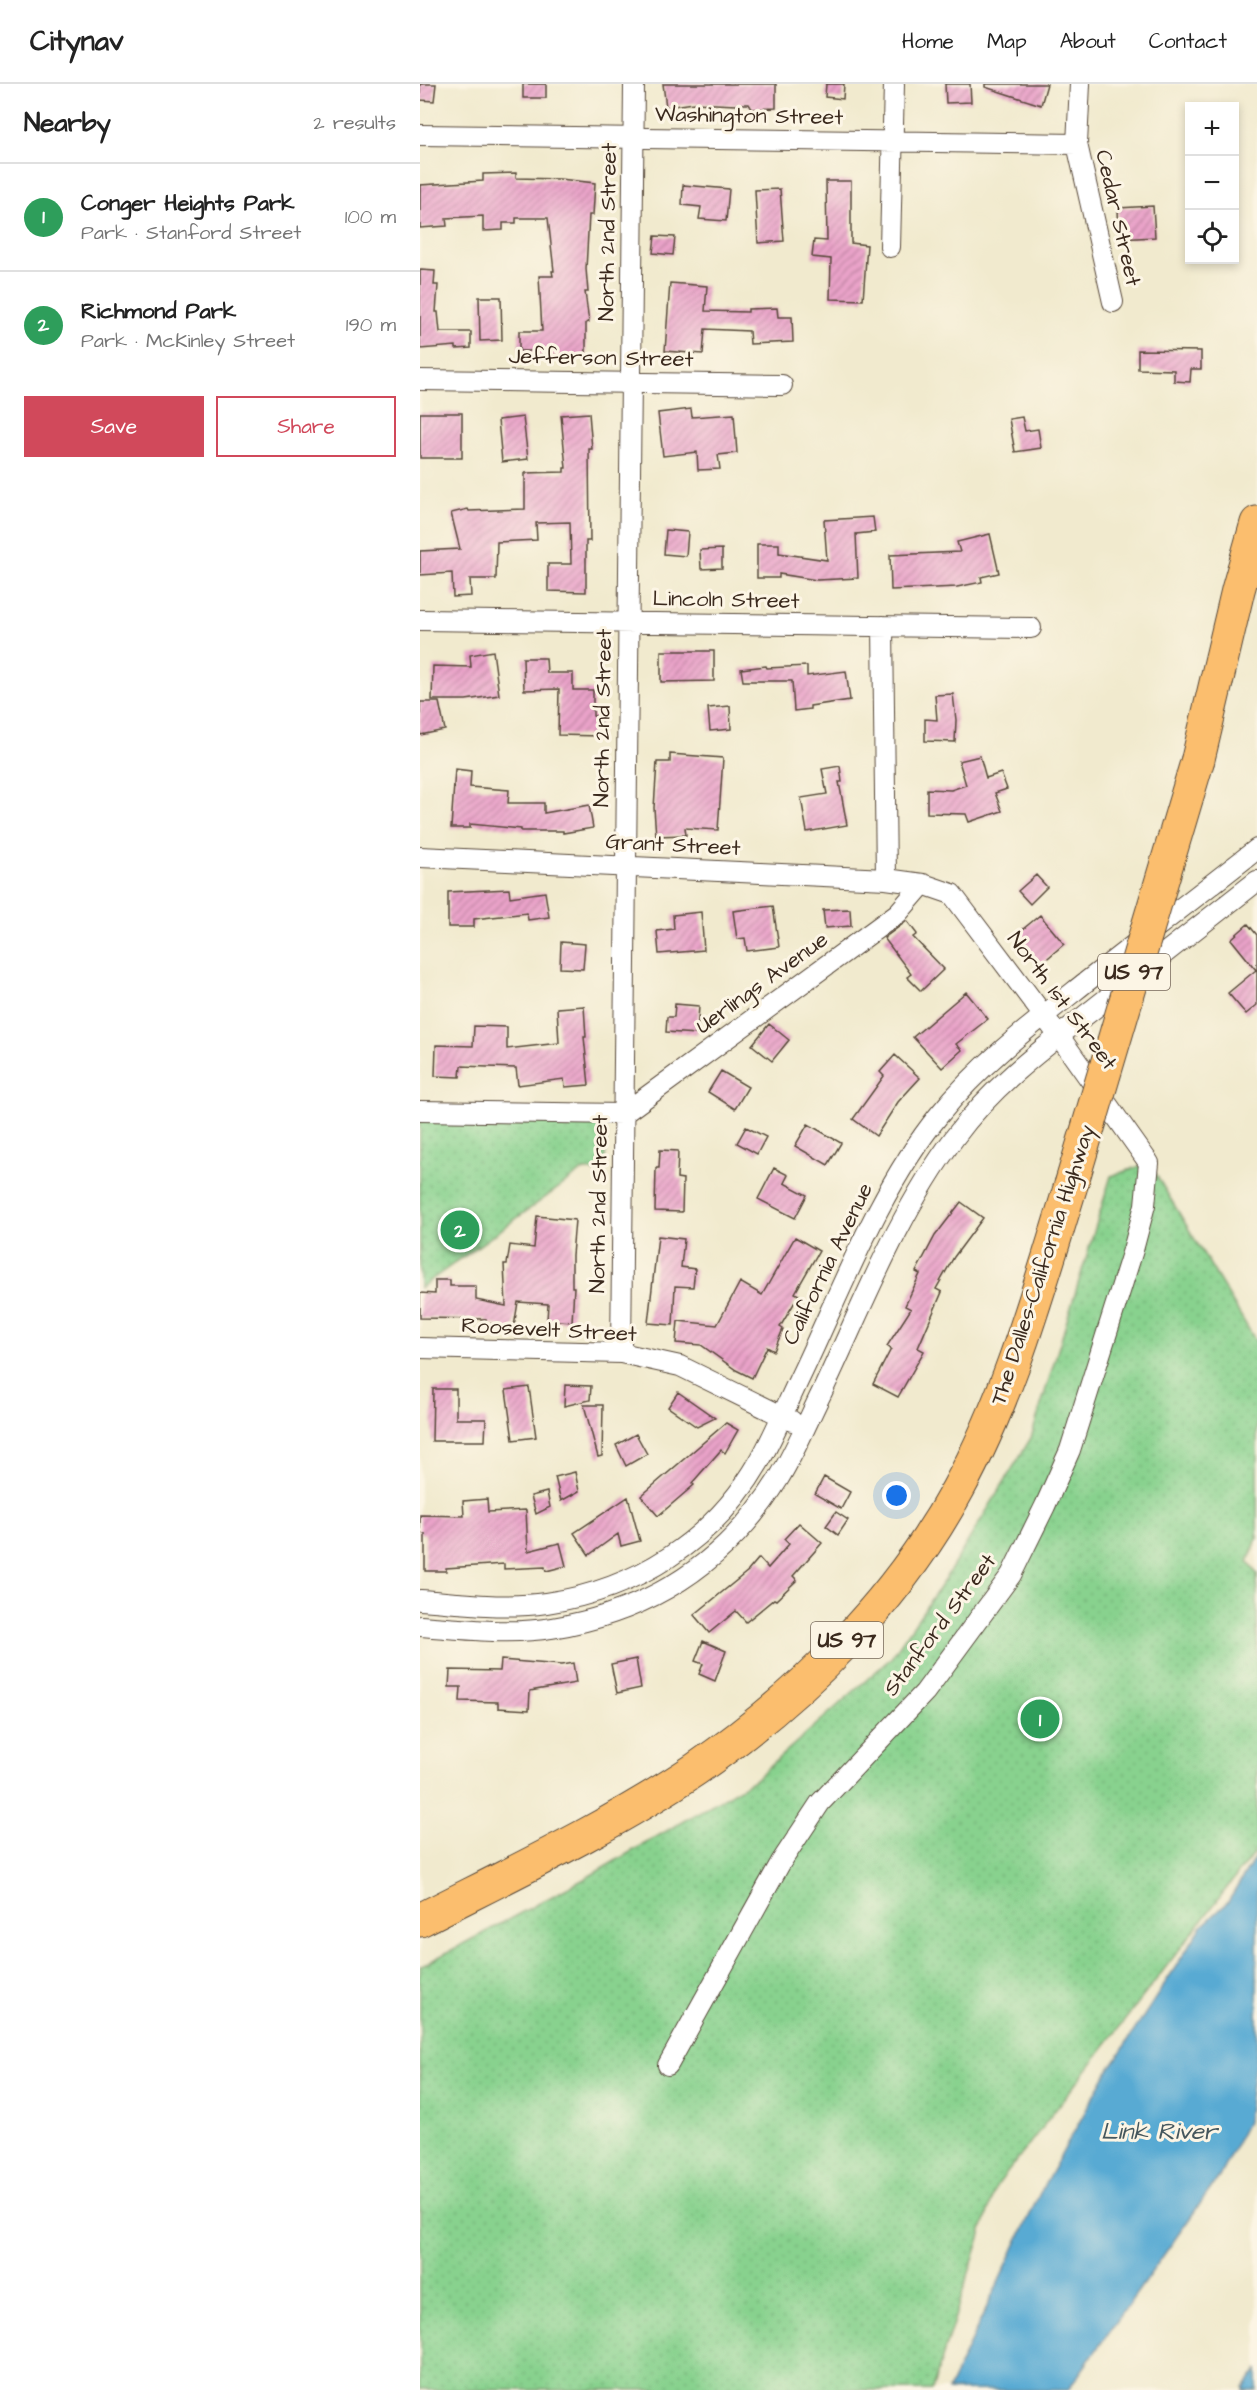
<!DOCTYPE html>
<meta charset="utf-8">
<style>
:root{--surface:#fff;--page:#f6f6f6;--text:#222;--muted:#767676;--line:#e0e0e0;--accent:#d1495b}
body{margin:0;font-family:"Architects Daughter",sans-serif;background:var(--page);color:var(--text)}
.controls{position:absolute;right:18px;top:18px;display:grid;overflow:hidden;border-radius:0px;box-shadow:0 3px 9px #0003}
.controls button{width:54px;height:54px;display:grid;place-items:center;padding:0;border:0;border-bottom:2px solid var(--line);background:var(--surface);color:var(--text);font:30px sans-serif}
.you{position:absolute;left:477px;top:1412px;width:21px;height:21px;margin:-15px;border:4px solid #fff;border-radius:50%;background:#1a73e8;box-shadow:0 0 0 9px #1a73e833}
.badge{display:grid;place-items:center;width:39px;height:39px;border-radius:50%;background:var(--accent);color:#fff;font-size:20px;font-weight:700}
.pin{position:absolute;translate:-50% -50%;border:3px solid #fff;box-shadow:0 2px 6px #0006}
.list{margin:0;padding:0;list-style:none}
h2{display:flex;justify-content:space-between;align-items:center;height:78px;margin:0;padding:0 24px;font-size:26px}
h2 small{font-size:20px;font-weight:400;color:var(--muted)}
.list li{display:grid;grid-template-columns:39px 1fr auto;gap:18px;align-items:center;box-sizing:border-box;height:108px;padding:0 24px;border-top:2px solid var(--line)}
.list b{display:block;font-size:22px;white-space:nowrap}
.list p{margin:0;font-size:20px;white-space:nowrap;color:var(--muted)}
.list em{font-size:20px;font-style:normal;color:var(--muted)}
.actions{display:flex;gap:12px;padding:18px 24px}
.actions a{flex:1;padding:14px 0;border:2px solid var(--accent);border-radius:0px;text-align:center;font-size:21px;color:var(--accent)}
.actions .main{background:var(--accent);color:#fff}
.icon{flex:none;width:33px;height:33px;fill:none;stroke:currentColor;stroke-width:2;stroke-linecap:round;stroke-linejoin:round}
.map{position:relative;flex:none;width:837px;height:2306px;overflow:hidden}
header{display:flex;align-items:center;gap:36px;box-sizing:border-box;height:84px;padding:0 30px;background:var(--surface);border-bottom:2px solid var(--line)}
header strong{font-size:28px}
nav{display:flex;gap:33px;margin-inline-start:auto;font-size:21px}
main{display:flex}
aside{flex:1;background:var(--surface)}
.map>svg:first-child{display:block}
.grass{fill:url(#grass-dots);stroke:#627e56;stroke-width:1.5}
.water{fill:#58aad3;stroke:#4a6a78;stroke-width:1.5}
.building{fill:url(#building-hatch)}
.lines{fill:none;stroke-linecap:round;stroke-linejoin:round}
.street-casing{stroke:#564738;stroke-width:22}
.highway-casing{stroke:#564738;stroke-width:35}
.street{stroke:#fff;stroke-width:20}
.highway{stroke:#fbbe6e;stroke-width:33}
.highway-bridge-casing{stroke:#564738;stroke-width:35;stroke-linecap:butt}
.highway-bridge{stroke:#fbbe6e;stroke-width:33}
.labels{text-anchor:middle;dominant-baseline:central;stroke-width:6;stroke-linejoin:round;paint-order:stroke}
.shield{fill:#fcf5e5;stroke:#75675a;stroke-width:1.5}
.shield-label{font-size:21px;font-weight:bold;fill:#3b2a1e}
.street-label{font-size:22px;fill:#3b2a1e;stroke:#fcf5e5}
.water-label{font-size:24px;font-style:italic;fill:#45575d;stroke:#fcf5e5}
</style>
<header>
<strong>Citynav</strong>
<nav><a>Home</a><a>Map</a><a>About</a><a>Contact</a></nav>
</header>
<main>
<aside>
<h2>Nearby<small>2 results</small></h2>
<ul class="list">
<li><span class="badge" style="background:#2e9e5b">1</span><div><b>Conger Heights Park</b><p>Park · Stanford Street</p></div><em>100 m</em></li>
<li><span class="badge" style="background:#2e9e5b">2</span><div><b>Richmond Park</b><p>Park · McKinley Street</p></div><em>190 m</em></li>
</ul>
<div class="actions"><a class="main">Save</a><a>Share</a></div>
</aside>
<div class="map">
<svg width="837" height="2306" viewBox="0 0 837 2306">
<defs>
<pattern id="grass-dots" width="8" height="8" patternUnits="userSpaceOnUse" patternTransform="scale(1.5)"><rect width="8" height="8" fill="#88d28e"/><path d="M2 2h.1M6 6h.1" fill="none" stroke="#76b47a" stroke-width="1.8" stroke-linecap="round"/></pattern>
<pattern id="building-hatch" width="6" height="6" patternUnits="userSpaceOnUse" patternTransform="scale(1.5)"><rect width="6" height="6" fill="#eaa3c9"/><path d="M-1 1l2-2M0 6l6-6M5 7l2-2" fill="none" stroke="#bf85a3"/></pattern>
</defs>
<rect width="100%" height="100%" fill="#fcf5e5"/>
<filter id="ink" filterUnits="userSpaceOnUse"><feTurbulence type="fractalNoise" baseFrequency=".0167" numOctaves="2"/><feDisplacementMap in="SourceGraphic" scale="12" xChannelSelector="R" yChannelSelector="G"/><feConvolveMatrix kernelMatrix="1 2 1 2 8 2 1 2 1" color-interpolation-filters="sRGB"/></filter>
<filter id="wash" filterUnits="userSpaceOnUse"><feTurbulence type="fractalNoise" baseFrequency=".008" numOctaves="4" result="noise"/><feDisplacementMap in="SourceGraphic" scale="24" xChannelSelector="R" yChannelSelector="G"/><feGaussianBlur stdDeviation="1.35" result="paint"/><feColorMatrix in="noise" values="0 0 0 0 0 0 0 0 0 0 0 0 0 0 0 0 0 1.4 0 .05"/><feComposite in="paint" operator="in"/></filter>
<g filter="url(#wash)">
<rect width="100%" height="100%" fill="#f1eace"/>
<path class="grass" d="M0 1033 177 1036 187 1050 184 1087H162L0 1204Z
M729 1079 837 1259V1454L828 1478 837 1490V1765L576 2103 512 2306H0V1883L166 1794 334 1696 471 1574 525 1495 611 1354 691 1092Z"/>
<path class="water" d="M837 1770V1964L827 2038 799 2093 648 2306H528L620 2109 685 1992 782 1842 808 1818Z
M837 2286V2306H824V2304Z"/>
<g id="blocks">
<path class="building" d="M0 0H16L14 17 0 16Z
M103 0H126V14H103Z
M243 0H356V24L332 25 329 20H317L316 21 274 19 246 23Z
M406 0H424L423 15 405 13Z
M525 0H550L551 18 526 19Z
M565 0H627L621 21 565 3Z
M96 89V94L140 95 175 99 173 131H169L166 185 168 208H165L169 238 166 239V272L113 271V267H99V247H122L119 192H133L132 187H134L128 134H96V139H83V146L63 147V132L26 134 27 142 0 144V101L63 97V90Z
M406 97H431V159L447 161 443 216 410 215 411 175 392 173 394 156 407 157Z
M263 101 309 105 306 137 279 135 281 123 262 121Z
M360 105 364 157 338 159 335 106Z
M733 122 735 153 699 155 698 124Z
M235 152 255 153 253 171 233 169Z
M0 186 15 187 14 201H18L16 228H18L20 248H51V264L36 265V262L0 265Z
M250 199 287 202 285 227 328 228V225L357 224 358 233H372L373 258 330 260 329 247 285 245 283 270 245 267Z
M59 213H81L82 256 60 257Z
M718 266 781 267V285H771L770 298 754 297V286L718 285Z
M271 325 272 333 314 330 317 369 298 371 300 385 278 386 277 368 243 372 238 329Z
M0 329H42V374H0Z
M169 329 172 365H169L170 457H166V508L128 507V480H151L150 438 116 439 117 456 77 458 76 495H50L51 512 33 513 32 489 0 491V467L40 465 31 429 48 425 49 427 105 425V389L144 388V384H146L141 331Z
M103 333 108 375 82 378 78 336Z
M602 333 605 347 618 345 621 364 595 368 589 335Z
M453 433 455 448 436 450 438 494 397 496 359 490V494H337V460H359V469L407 476 404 436Z
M246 446 268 448 266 472 244 470Z
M570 450 579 489 561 493 562 498 537 503 471 506 470 471 540 468 537 458Z
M302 465V484L281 485 280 466Z
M73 567 79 611 46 616H12L13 582 51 583 50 571Z
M241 567H294V597L241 598Z
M103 574H126L127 589H153V606H173V632H181V652L138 651 139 605 104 606Z
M346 582 347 584 387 582V592L426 587 430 616 390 622V625L374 627 372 597H323L321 585Z
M533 610 536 636 535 658 505 657V635L517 636 515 611Z
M0 618H19L25 646 0 651Z
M310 622 311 645 290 647 288 624Z
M250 670 303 674 298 746 265 744 266 751 236 752 234 724 237 678H250Z
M560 672 566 694 581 689 587 705 575 709 582 727 549 738 546 730 507 729V705L531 706 546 701 539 677Z
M420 682 422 698H419L427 741 387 748 381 714 407 710 402 685Z
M35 685 51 687 50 703 89 706 88 719H124V729L169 721 173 744 143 749V747H101V745L50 740V744H31Z
M616 791 627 803 610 820 598 807Z
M89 805 90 813 125 808 129 833 108 836 107 829 54 835V843H28V808Z
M353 822 359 863 327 867 325 854 317 855 313 827Z
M430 825 431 842 405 844 403 826Z
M281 828 284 866 239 870 237 847 254 845 253 831Z
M620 831 644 860 621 880 597 850Z
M487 837 497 850 493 853 524 885 501 907 487 893 491 890 464 854Z
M828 840 837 851V921L826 930 808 909 836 886 811 855Z
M141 858 165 860 163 885 140 884Z
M546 908 568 935 536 960 542 966 522 984 493 953Z
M255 920 279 922 277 950 246 948 247 933H254Z
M164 922 166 953H164L169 1001 145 1003 144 995 98 1001 96 984 41 982 40 993 15 992 16 961 53 962 54 942 87 943V965L139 959 137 924Z
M349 940 369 956 352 977 332 961Z
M475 971 500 994 478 1018 456 1052 433 1035 464 992 460 988Z
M301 987 328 1003 315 1025 288 1008Z
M388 1040 421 1059 408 1081 375 1062Z
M326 1043 346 1053 337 1070 317 1059Z
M240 1066 258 1067 257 1094 263 1095 262 1128 235 1127 236 1084H239Z
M354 1084 368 1091 364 1099 387 1111 375 1134 338 1115Z
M541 1118 563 1134 534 1173 516 1205 522 1208 498 1264 504 1267 478 1313 453 1300 471 1265 467 1262 491 1225 485 1222 500 1190 496 1188 515 1152Z
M117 1132 155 1136 152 1171V1203H154L152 1238 127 1236 128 1220 98 1218 93 1249 87 1248V1243L65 1239 66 1235 0 1234V1209L15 1210V1196H30V1202H56V1216L86 1222 84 1180H87L90 1161 114 1164Z
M238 1152 264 1155 261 1183 275 1185 273 1203 255 1202 253 1241 228 1239Z
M375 1153 399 1167 375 1209 379 1211 360 1243 363 1245 354 1267 347 1263 332 1294 316 1286 281 1261 256 1259 258 1237 297 1241 320 1198 342 1211Z
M145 1301 171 1302 170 1316 144 1322Z
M109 1303 116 1353 93 1356 86 1306Z
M13 1305H36V1335H66L65 1357H12Z
M258 1308 295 1334 277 1343 248 1323Z
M164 1321H183L182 1372 178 1373Z
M306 1339 318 1346 305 1369 301 1366 272 1399 274 1401 238 1432 221 1412Z
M216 1350 227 1370 206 1382 196 1361Z
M155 1388 159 1407 141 1417 135 1393Z
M404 1393 430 1408 421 1425 395 1410Z
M127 1408 130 1423 116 1430 111 1412Z
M208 1413 220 1457 201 1462 198 1450 169 1471 154 1449Z
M67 1415 68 1428 106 1426 108 1467 140 1459 146 1482 126 1487 125 1483 84 1485V1480L26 1484V1487H5V1450L0 1449V1431L44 1432 43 1417Z
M416 1428 428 1436 418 1451 406 1442Z
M379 1439 402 1459 373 1492 377 1496 356 1516 354 1515 326 1538 316 1527 289 1549 274 1531 328 1487 339 1474 348 1484 369 1460 364 1455Z
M283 1557 306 1567 295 1597 279 1590 283 1580 275 1577Z
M216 1575 221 1604 197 1609 191 1580Z
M81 1576 141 1581 153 1579 156 1599 110 1607 109 1626 78 1624V1618L40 1617 41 1603H29L30 1586 80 1587Z"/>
</g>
</g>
<g filter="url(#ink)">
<use href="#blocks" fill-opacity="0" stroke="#564738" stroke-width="1.5"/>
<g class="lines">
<g class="street-casing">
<path id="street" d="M660 0 657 60 693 218
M0 51 657 60
M470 163 474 0
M0 296 362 301
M0 536 611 544
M463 542 466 795
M0 773 466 795 503 800 532 810 639 952 729 1079 725 1121 713 1166 650 1366 625 1422 591 1491 505 1608 400 1719 361 1778 248 1981
M0 1027 203 1030 478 829 503 800
M0 1264 201 1269 260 1282 372 1337
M201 1269 214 0
M0 1516C42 1519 85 1525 126 1519 216 1506 294 1456 339 1378 355 1350 367 1320 381 1291 422 1205 459 1105 519 1031 561 979 614 939 666 898 723 854 780 809 837 765
M0 1542C43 1545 89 1551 132 1544 230 1528 307 1478 359 1394 376 1366 388 1336 402 1308 443 1221 478 1129 535 1053 573 1001 626 962 676 923 730 881 783 839 837 797"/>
</g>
<g class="highway-casing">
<path id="highway" d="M778 675 818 506 837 439
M0 1836C92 1789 190 1743 276 1685 381 1612 477 1518 538 1405 590 1310 619 1204 651 1101"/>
</g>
<use href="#street" class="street"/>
<use href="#highway" class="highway"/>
<g class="highway-bridge-casing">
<path id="highway-bridge" d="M651 1101 778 675"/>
</g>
<use href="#highway-bridge" class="highway-bridge"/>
</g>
</g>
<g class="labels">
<g class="shield">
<rect x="678" y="870" width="72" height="36" rx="4.5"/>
<rect x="391" y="1538" width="72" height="36" rx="4.5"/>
</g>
<g class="shield-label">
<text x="714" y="888">US 97</text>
<text x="427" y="1556">US 97</text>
</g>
<g class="street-label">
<text transform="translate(329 32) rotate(1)">Washington Street</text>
<text transform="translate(698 134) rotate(77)">Cedar Street</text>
<text transform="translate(188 148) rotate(-89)">North 2nd Street</text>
<text transform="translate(181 274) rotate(1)">Jefferson Street</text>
<text transform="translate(306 516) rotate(1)">Lincoln Street</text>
<text transform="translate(183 634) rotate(-89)">North 2nd Street</text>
<text transform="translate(253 761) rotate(3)">Grant Street</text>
<text transform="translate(342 899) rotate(-36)">Uerlings Avenue</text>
<text transform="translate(642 917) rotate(53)">North 1st Street</text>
<text transform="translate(179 1120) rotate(-89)">North 2nd Street</text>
<text transform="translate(408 1180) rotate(-64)">California Avenue</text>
<text transform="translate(623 1181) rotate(-72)">The Dalles-California Highway</text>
<text transform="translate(129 1246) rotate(3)">Roosevelt Street</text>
<text transform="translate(520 1541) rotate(-53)">Stanford Street</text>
</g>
<g class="water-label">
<text x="739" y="2048">Link River</text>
</g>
</g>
</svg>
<div class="controls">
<button>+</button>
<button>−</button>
<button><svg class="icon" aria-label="locate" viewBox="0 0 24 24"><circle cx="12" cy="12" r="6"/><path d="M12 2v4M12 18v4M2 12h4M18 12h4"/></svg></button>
</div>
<div class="you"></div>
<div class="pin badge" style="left:620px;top:1635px;background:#2e9e5b">1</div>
<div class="pin badge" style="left:40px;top:1146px;background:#2e9e5b">2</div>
</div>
</main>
